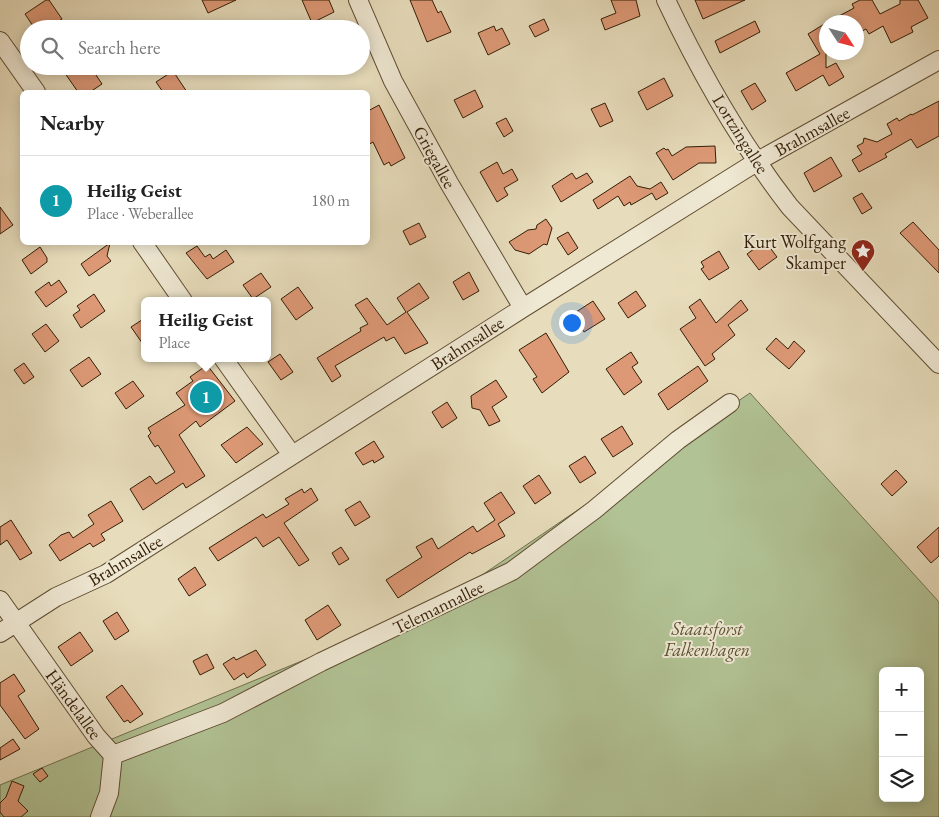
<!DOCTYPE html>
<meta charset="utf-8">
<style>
:root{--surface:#fff;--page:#f2f2f2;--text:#222;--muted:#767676;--line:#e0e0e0;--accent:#8f2418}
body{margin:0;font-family:"EB Garamond",serif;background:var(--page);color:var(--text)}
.controls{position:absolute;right:15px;bottom:15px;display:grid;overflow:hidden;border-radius:8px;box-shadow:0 2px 12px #0003}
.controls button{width:45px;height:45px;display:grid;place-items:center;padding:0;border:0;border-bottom:1px solid var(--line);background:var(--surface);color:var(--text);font:25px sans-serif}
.compass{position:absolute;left:819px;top:15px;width:45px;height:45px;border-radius:50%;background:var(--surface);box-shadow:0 2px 12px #0003;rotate:126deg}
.you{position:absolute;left:571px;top:322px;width:18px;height:18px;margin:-12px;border:4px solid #fff;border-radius:50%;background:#1a73e8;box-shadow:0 0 0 8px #1a73e833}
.badge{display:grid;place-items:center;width:32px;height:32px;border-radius:50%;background:var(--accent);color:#fff;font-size:16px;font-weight:700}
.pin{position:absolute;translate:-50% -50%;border:2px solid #fff;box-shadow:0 1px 5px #0006}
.popup{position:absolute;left:141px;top:297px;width:130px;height:65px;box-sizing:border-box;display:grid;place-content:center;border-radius:8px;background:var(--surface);filter:drop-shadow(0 1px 4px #0005);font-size:16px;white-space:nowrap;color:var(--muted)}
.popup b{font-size:19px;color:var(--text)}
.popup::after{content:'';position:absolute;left:50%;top:100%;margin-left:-10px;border:10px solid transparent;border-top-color:var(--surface)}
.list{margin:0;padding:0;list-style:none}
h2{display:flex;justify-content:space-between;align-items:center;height:65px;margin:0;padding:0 20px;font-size:21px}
h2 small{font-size:16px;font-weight:400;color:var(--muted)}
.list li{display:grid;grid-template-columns:32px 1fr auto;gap:15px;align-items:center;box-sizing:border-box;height:90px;padding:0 20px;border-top:1px solid var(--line)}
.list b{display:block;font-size:19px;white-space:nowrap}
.list p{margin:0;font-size:16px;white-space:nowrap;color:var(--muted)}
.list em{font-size:16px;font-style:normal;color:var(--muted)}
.icon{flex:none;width:28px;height:28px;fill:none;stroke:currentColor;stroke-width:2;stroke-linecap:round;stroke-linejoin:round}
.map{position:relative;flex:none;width:939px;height:817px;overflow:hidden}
.search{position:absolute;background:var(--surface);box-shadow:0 2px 12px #0003;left:20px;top:20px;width:350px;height:55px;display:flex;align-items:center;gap:12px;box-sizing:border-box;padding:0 18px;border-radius:28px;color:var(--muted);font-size:19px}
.panel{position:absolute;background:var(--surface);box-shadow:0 2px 12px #0003;left:20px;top:90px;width:350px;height:155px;border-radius:8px}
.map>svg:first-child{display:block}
.green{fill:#b1c294;stroke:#72704d;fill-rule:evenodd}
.building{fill:#dd9976;stroke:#331e06}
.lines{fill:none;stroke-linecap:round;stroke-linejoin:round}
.minor-casing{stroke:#604e33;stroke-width:20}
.minor{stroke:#efe8d3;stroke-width:18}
.labels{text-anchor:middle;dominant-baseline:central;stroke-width:4;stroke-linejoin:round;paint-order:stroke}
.street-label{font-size:18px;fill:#331e06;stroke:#efe8d3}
.poi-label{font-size:18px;fill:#331e06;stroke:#efe8d3;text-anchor:end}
.park-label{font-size:18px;font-style:italic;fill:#594f31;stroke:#efe8d3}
</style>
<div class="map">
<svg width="939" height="817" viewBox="0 0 939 817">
<rect width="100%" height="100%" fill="#e7dcbb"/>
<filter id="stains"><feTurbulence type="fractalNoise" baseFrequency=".004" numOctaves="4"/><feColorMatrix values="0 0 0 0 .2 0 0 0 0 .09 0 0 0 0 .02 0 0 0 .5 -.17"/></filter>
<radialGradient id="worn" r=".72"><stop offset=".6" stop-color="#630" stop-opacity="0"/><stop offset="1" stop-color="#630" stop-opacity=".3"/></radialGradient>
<path class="green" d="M750 393 939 602V817H0V785L438 605ZM883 671H920V798H883Z"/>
<path class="building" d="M46 0H49L62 19 47 29H35L25 14Z
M202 0H236L208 13Z
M302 0H329L334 12 312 23Z
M410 0H432L438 13 441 11 451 32 427 42Z
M611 0H636L640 16 605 30 601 19 616 13Z
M695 0H745L703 19Z
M860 0H872L880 14 900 4V0H918L928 18 911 27 913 32 891 43 883 26 869 34 866 29 858 33 856 22H828L854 8 852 4Z
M544 19 549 30 535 37 529 26Z
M755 21 760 32 720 53 715 41Z
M826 23V68L836 63 844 77 829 86 823 75 796 91 786 73 820 54 808 34Z
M494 26 496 31 502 28 510 44 488 55 478 33Z
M60 66H90L102 84 90 92H78Z
M173 71 187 92H163L156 82Z
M664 78 673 96 647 110 638 92Z
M755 83 766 101 752 110 741 91Z
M475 90 483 107 463 118 454 100Z
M939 101V136L917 148 911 139 885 154 887 157 859 172 852 160 862 154 857 146 863 143 864 138 877 142 892 134 887 124 897 118 899 121 911 114 912 115Z
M605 103 613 121 600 127 591 109Z
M379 105 405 158 391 166 389 162 384 165 373 142 368 145V111Z
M506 118 513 131 504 137 496 123Z
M715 146 716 163H699L673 180 656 153 664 148 666 150 668 149 672 156 686 147Z
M831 157 842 176 814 192 804 173Z
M497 162 503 174 512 169 518 180 504 188 508 195 497 202 480 172Z
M572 173 576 179 587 173 593 182 561 202 552 186Z
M630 176 637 186 650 189 661 182 668 193 656 200 652 193 631 205 630 202 624 206 618 196 598 209 593 200Z
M862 193 872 208 862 214 853 198Z
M0 207 13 225 0 234Z
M546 219 552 228 547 245 544 244 529 254 515 250 509 242 528 230 536 229 537 225Z
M913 222 939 250V273L900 233Z
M419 223 426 237 410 245 403 231Z
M568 232 578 248 568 255 557 238Z
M765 241 777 257 759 270 747 254Z
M110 243 107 256 111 261 89 276 81 264Z
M197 246 205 257 210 254 213 259 226 250 234 262 207 279 186 253Z
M40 247 47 258V262L31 274 22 260Z
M719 251 729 268 709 280 701 269 704 267 701 262Z
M469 272 479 291 463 300 453 282Z
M261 273 271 287 253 299 243 285Z
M59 280 67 292 46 307 35 292 49 282 51 286Z
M419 283 429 298 407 312 428 343 405 354 394 337 386 341 384 337 335 366 341 376 332 382 317 358 361 331 360 328 368 324 355 305 367 298 387 325 406 312 397 298Z
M298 287 313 308 296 320 281 299Z
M636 291 646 306 628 318 618 303Z
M94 294 105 311 81 328 73 315 80 310 77 306Z
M700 299 716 323 741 300 748 310 728 325 735 335 712 354 715 359 705 366 680 329 696 318 689 307Z
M593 301 605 319 584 332 573 314Z
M145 318V347L131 327Z
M46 324 59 341 45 352 32 334Z
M546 333 569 372 542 393 533 379 537 377 519 350Z
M776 338 788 349 794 341 805 351 789 369 766 349Z
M631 352 638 363 632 367 642 382 624 395 606 369Z
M280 354 293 372 281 380 268 362Z
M89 357 101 374 82 387 70 370Z
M24 363 34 377 24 384 14 370Z
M207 365 235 401 200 427 196 421 179 435 205 476 186 488 183 483 143 510 130 489 150 476 156 484 175 472 158 445 155 447 151 441 148 436 151 433 148 428 185 405 176 393 193 381 190 377Z
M698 366 708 381 668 410 658 394Z
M496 380 507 397 492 407 500 421 489 426 480 410 472 408 471 396Z
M133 381 144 396 126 409 115 393Z
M447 402 457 418 442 428 432 412Z
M622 426 633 444 613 457 601 439Z
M247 427 263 444 236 463 221 445Z
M374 441 384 457 374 463 373 460 363 465 355 453Z
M585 456 596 473 580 483 569 466Z
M896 470 907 482 892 496 881 484Z
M539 475 551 493 535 504 523 486Z
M311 488 318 500 284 523 309 560 299 566 279 537 263 547 256 537 218 561 209 548 263 514 266 518 289 504 285 499 302 489 304 493Z
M501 492 515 513 498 524 505 536 472 554 470 552 398 598 386 580 422 557 416 547 432 538 438 549 473 526 477 532 495 520 484 503Z
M111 501 123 521 101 534 105 540 93 547 90 543 60 561 49 545 61 535 69 532 73 538 94 524 88 515Z
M360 501 370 517 355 526 345 510Z
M11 520 32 553 20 560 7 540 0 545V527Z
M939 527V556L931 563 917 547Z
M341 547 349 559 339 565 332 553Z
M195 567 206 585 189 596 178 579Z
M328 605 341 625 317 640 305 620Z
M117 612 129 631 115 640 103 621Z
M80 632 93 651 71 666 58 647Z
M256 650 266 665 247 678 244 673 234 680 223 664 234 657 236 660Z
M207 654 214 668 200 675 193 661Z
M14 674 25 691 18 696 39 729 25 739 0 705V683Z
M122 685 143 714 130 723 128 720 124 722 106 697Z
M13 739 20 749 0 760V748Z
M42 768 48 776 40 782 33 774Z
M12 781 24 786 18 801 28 811 21 817H4L0 812V803L6 797Z"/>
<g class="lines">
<g class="minor-casing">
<path id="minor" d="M358 0 393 81 449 183 523 308
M666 0C700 72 741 144 790 207L939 364
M0 41 36 92
M142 242 183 301
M223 358 292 455
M0 600 96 736 113 755 109 793 100 817
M0 633 56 597 106 574 523 308 758 161 939 60
M113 755 223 713 321 662 512 571 594 510 678 440 730 403"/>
</g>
<use href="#minor" class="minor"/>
</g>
<defs>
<g id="sight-pin" transform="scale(1.25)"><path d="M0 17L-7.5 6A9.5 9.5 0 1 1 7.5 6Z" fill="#8f2418" stroke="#efe8d3"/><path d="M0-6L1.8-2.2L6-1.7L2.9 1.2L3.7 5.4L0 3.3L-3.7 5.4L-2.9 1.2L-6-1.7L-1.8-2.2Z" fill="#fff"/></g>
</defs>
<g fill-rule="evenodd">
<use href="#sight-pin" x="863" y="251"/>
</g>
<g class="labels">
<g class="street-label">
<text transform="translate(812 131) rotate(-29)">Brahmsallee</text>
<text transform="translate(741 134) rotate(58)">Lortzingallee</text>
<text transform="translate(435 157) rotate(61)">Griegallee</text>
<text transform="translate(467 343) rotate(-33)">Brahmsallee</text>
<text transform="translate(125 560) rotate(-31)">Brahmsallee</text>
<text transform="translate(438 607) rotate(-26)">Telemannallee</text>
<text transform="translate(74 704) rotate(54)">Händelallee</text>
</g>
<g class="poi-label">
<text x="846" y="241">Kurt Wolfgang<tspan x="846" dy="21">Skamper</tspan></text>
</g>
<g class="park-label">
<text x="707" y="628">Staatsforst<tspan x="707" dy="21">Falkenhagen</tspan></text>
</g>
</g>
<rect width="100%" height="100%" filter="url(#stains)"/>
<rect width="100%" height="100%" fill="url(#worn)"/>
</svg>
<div class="controls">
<button>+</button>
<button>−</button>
<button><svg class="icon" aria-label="layers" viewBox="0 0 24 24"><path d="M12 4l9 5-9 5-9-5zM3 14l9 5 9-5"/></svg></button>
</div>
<svg class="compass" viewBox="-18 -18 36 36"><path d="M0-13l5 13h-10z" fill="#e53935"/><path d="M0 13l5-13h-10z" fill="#767676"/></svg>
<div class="you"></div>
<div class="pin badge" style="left:206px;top:397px;background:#0f9aa8">1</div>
<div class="popup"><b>Heilig Geist</b>Place</div>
<div class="search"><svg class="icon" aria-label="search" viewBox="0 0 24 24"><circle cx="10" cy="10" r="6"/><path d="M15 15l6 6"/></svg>Search here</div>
<section class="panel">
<h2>Nearby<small></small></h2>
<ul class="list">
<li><span class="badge" style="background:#0f9aa8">1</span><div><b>Heilig Geist</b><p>Place · Weberallee</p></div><em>180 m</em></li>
</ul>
</section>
</div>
